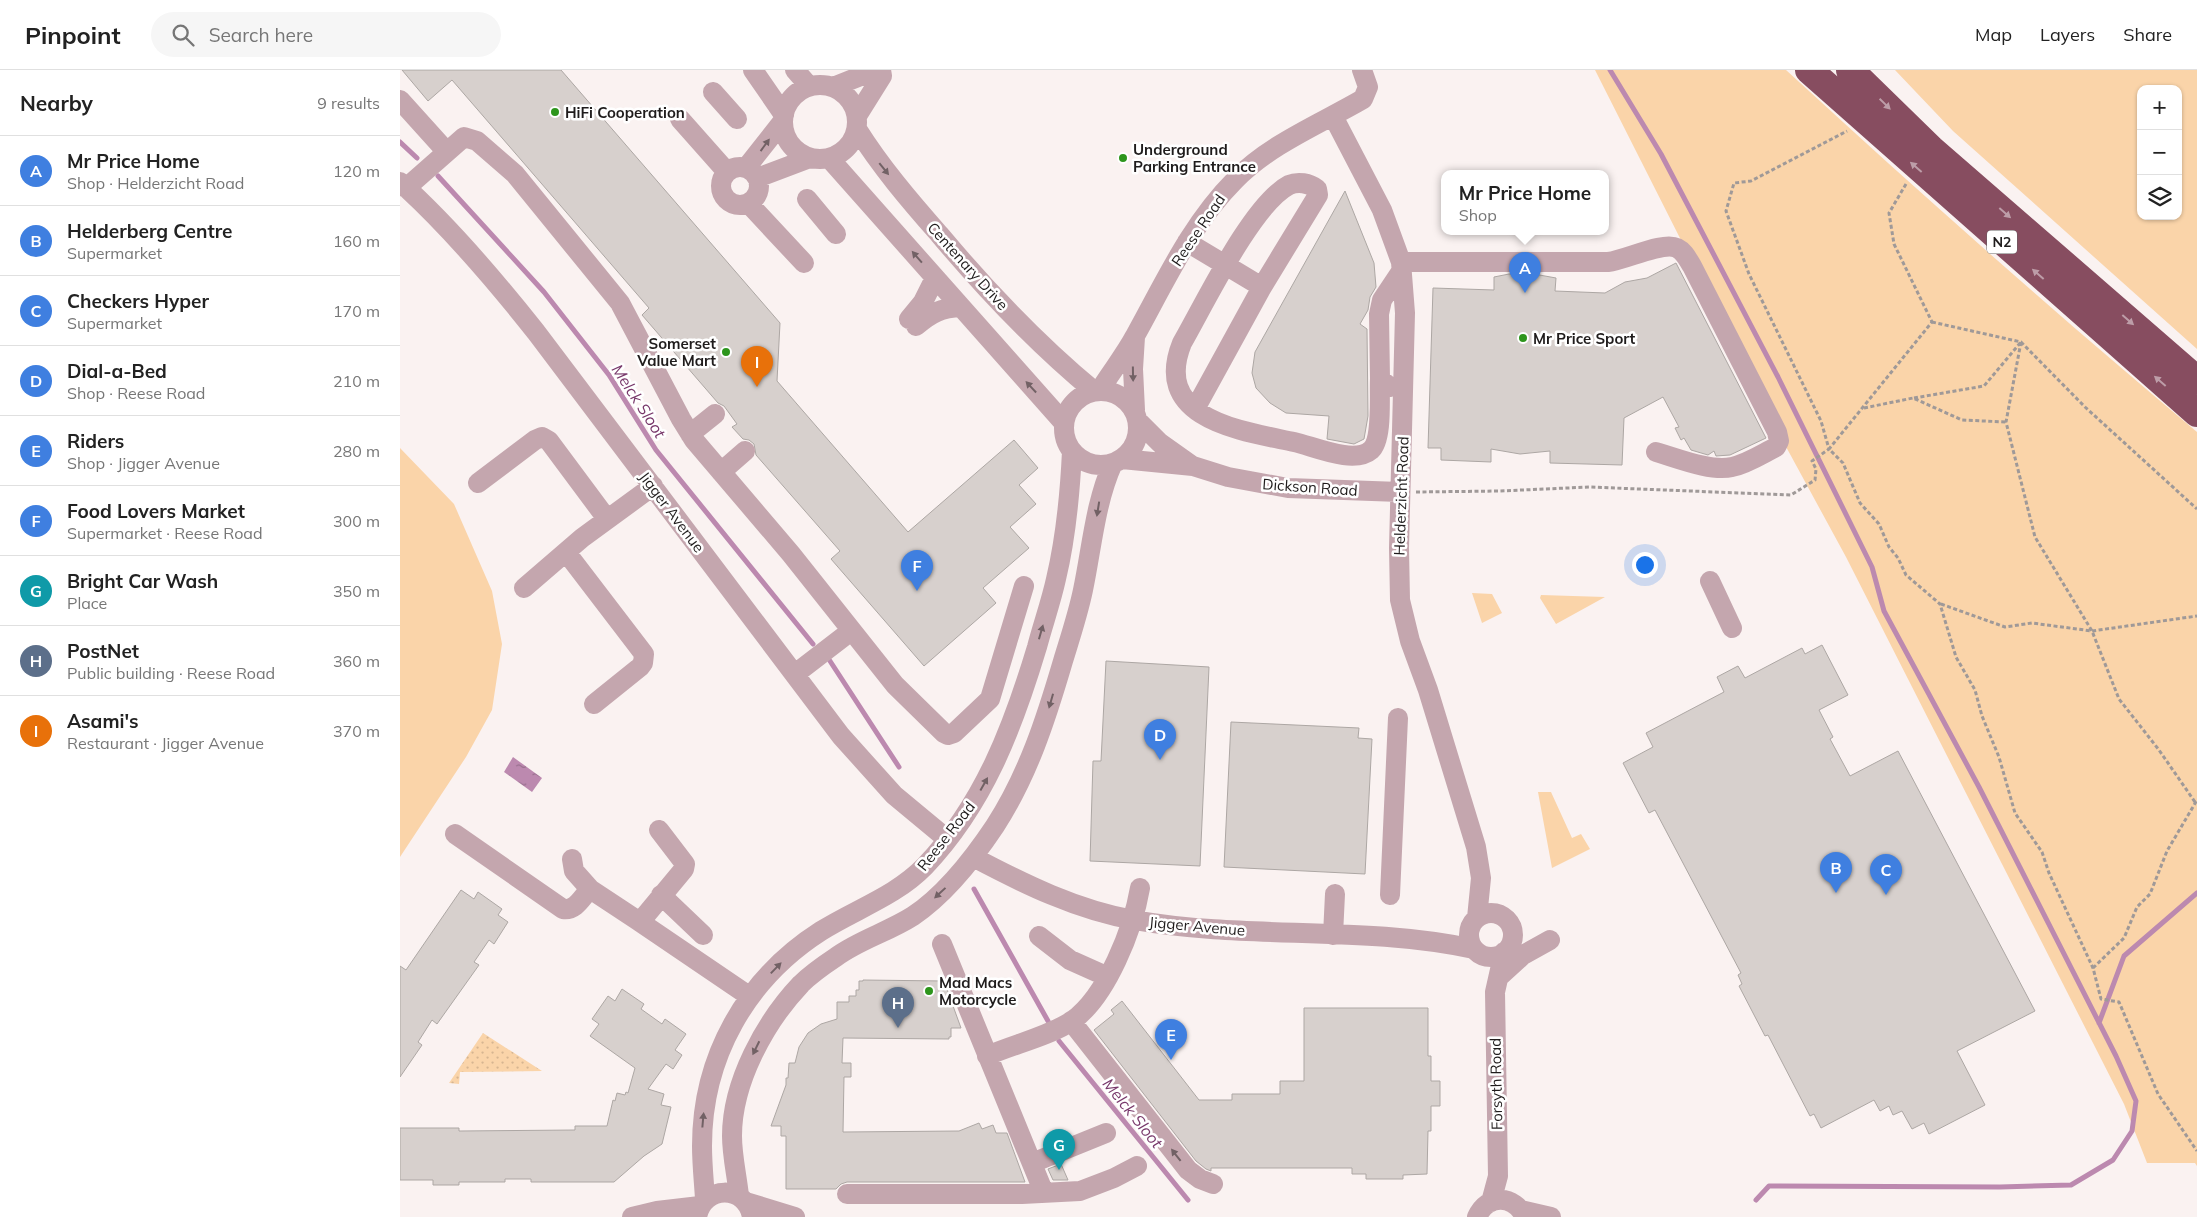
<!DOCTYPE html>
<meta charset="utf-8">
<style>
:root{--surface:#fff;--page:#f6f6f6;--text:#222;--muted:#767676;--line:#e0e0e0;--accent:#db2777}
body{margin:0;font-family:Mulish,sans-serif;background:var(--page);color:var(--text)}
.controls{position:absolute;right:15px;top:15px;display:grid;overflow:hidden;border-radius:10px;box-shadow:0 1px 4px #0004}
.controls button{width:45px;height:45px;display:grid;place-items:center;padding:0;border:0;border-bottom:1px solid var(--line);background:var(--surface);color:var(--text);font:25px sans-serif}
.you{position:absolute;left:1244px;top:494px;width:18px;height:18px;margin:-12px;border:4px solid #fff;border-radius:50%;background:#1a73e8;box-shadow:0 0 0 8px #1a73e833}
.badge{display:grid;place-items:center;width:32px;height:32px;border-radius:50%;background:var(--accent);color:#fff;font-size:16px;font-weight:700}
.pin{position:absolute;translate:-50% -41px;filter:drop-shadow(0 1px 2px #0008)}
.pin::after{content:'';position:absolute;top:26px;width:18px;height:15px;background:inherit;clip-path:polygon(0 0,100% 0,50% 100%)}
.popup{position:absolute;left:1041px;top:100px;width:168px;height:65px;box-sizing:border-box;display:grid;place-content:center;border-radius:10px;background:var(--surface);filter:drop-shadow(0 1px 4px #0005);font-size:16px;white-space:nowrap;color:var(--muted)}
.popup b{font-size:19px;color:var(--text)}
.popup::after{content:'';position:absolute;left:50%;top:100%;margin-left:-10px;border:10px solid transparent;border-top-color:var(--surface)}
.list{margin:0;padding:0;list-style:none}
h2{display:flex;justify-content:space-between;align-items:center;height:65px;margin:0;padding:0 20px;font-size:21px}
h2 small{font-size:16px;font-weight:400;color:var(--muted)}
.list li{display:grid;grid-template-columns:32px 1fr auto;gap:15px;align-items:center;box-sizing:border-box;height:70px;padding:0 20px;border-top:1px solid var(--line)}
.list b{display:block;font-size:19px;white-space:nowrap}
.list p{margin:0;font-size:16px;white-space:nowrap;color:var(--muted)}
.list em{font-size:16px;font-style:normal;color:var(--muted)}
.icon{flex:none;width:28px;height:28px;fill:none;stroke:currentColor;stroke-width:2;stroke-linecap:round;stroke-linejoin:round}
.map{position:relative;flex:none;width:1797px;height:1147px;overflow:hidden}
header{display:flex;align-items:center;gap:30px;box-sizing:border-box;height:70px;padding:0 25px;background:var(--surface);border-bottom:1px solid var(--line)}
header strong{font-size:24px}
nav{display:flex;gap:28px;margin-inline-start:auto;font-size:18px}
.search{width:350px;height:45px;background:var(--page);display:flex;align-items:center;gap:12px;box-sizing:border-box;padding:0 18px;border-radius:28px;color:var(--muted);font-size:19px}
main{display:flex}
aside{flex:1;background:var(--surface)}
.map>svg:first-child{display:block}
.grass{fill:#fad4a9;fill-rule:evenodd}
.park{fill:url(#park-dots)}
.water{fill:url(#water-ripples)}
.lines{fill:none;stroke-linecap:round;stroke-linejoin:round}
.stream{stroke:#bc89af;stroke-width:5}
.building{fill:#d7d0cd;stroke:#ada7a4}
.path{stroke:#9f9998;stroke-width:3;stroke-dasharray:4 2.5;stroke-linecap:butt}
.minor{stroke:#c4a6ae;stroke-width:20}
.highway{stroke:#874d60;stroke-width:28}
.oneway{fill:#bd9da8}
.oneway2{fill:#726165}
.poi-dot{fill:#2d951c;stroke:#fff;stroke-width:2}
.labels{text-anchor:middle;dominant-baseline:central;stroke-width:5;stroke-linejoin:round;paint-order:stroke}
.shield{fill:#fff;stroke:#626060;stroke-width:1}
.shield-label{font-size:14px;font-weight:bold;fill:#1f1c1c}
.poi-label{font-size:15px;font-weight:bold;fill:#1f1c1c;stroke:#fff;text-anchor:start}
.street-label{font-size:15px;fill:#1f1c1c;stroke:#fff}
.water-label{font-size:16px;font-style:italic;fill:#78386b;stroke:#fff}
</style>
<header>
<strong>Pinpoint</strong>
<div class="search"><svg class="icon" aria-label="search" viewBox="0 0 24 24"><circle cx="10" cy="10" r="6"/><path d="M15 15l6 6"/></svg>Search here</div>
<nav><a>Map</a><a>Layers</a><a>Share</a></nav>
</header>
<main>
<aside>
<h2>Nearby<small>9 results</small></h2>
<ul class="list">
<li><span class="badge" style="background:#3f7fe0">A</span><div><b>Mr Price Home</b><p>Shop · Helderzicht Road</p></div><em>120 m</em></li>
<li><span class="badge" style="background:#3f7fe0">B</span><div><b>Helderberg Centre</b><p>Supermarket</p></div><em>160 m</em></li>
<li><span class="badge" style="background:#3f7fe0">C</span><div><b>Checkers Hyper</b><p>Supermarket</p></div><em>170 m</em></li>
<li><span class="badge" style="background:#3f7fe0">D</span><div><b>Dial-a-Bed</b><p>Shop · Reese Road</p></div><em>210 m</em></li>
<li><span class="badge" style="background:#3f7fe0">E</span><div><b>Riders</b><p>Shop · Jigger Avenue</p></div><em>280 m</em></li>
<li><span class="badge" style="background:#3f7fe0">F</span><div><b>Food Lovers Market</b><p>Supermarket · Reese Road</p></div><em>300 m</em></li>
<li><span class="badge" style="background:#0f9aa8">G</span><div><b>Bright Car Wash</b><p>Place</p></div><em>350 m</em></li>
<li><span class="badge" style="background:#5c6f8a">H</span><div><b>PostNet</b><p>Public building · Reese Road</p></div><em>360 m</em></li>
<li><span class="badge" style="background:#e8710a">I</span><div><b>Asami's</b><p>Restaurant · Jigger Avenue</p></div><em>370 m</em></li>
</ul>
</aside>
<div class="map">
<svg width="1797" height="1147" viewBox="0 0 1797 1147">
<defs>
<pattern id="park-dots" width="8" height="8" patternUnits="userSpaceOnUse" patternTransform="scale(1.25)"><rect width="8" height="8" fill="#fad4a9"/><path d="M2 2h.1M6 6h.1" fill="none" stroke="#d6b591" stroke-width="1.8" stroke-linecap="round"/></pattern>
<pattern id="water-ripples" width="26" height="14" patternUnits="userSpaceOnUse" patternTransform="scale(1.25)"><rect width="26" height="14" fill="#bc89af"/><path d="M2 4q2-2 4 0t4 0M15 11q2-2 4 0t4 0" fill="none" stroke="#986f8e"/></pattern>
</defs>
<rect width="100%" height="100%" fill="#faf2f1"/>
<path class="grass" d="M1195 0H1386C1520 123 1657 245 1797 362V1096L1795 1093H1747L1724 1034 1446 487 1378 362Z
M1495 0H1797V279L1553 61ZM1741 19H1778V146H1741Z
M0 378 54 434 92 521 102 574 92 640 66 687 0 787Z
M1072 523 1092 524 1102 543 1082 553Z
M1141 525 1205 527 1156 554 1140 528Z
M1138 722H1151L1172 768 1181 764 1190 779 1152 798Z"/>
<path class="park" d="M83 963 142 1001 60 1002 59 1014 49 1013Z"/>
<path class="water" d="M113 687 142 708 132 722 104 702Z"/>
<g class="lines">
<path class="stream" d="M1210 0 1261 84 1378 307 1472 497 1484 541 1579 717 1716 986 1736 1031 1732 1061 1713 1090 1671 1115 1600 1117 1369 1116 1356 1130
M0 72 17 88
M38 106 144 222 209 305 256 380 413 574
M430 591 499 697
M574 819 648 951
M1699 953 1724 886 1797 823
M659 971 788 1130"/>
</g>
<path class="building" d="M2 0H161L380 253 377 311 508 462 614 370 638 398 619 415 636 434 610 457 629 478 583 518 596 533 524 596 431 489 440 481 356 385 354 374 349 370 343 369 332 357 337 354 324 336 318 333 242 245 249 238 52 10 28 31Z
M945 121 974 193 976 217 970 227 968 240 960 254 967 259 968 346 964 369 954 374 927 369 929 346 886 343 870 333 856 318 852 303 855 282Z
M1276 193 1366 368 1330 385 1316 386 1314 381 1308 385 1291 380 1284 368 1281 370 1275 358 1279 357 1263 327 1224 348 1222 395 1150 393V381L1120 384 1091 379V392L1041 390V378H1028L1033 218 1094 220V207L1109 204H1134L1156 208 1155 221 1205 223 1225 212 1247 208Z
M1422 575 1448 625 1419 640 1433 667 1430 669 1450 706 1498 681 1635 941 1557 981 1585 1035 1529 1064 1524 1053 1512 1059 1502 1041 1493 1045 1489 1036 1480 1041 1474 1030 1421 1058 1414 1044 1410 1046 1368 965 1365 966 1339 916 1342 914 1338 905 1341 903 1255 740 1249 743 1223 693 1253 677 1246 663 1324 622 1317 607 1338 596 1345 608 1402 578 1405 584Z
M706 591 809 597 800 796 690 791 693 691H701Z
M831 652 959 658 958 668 972 669 965 804 824 797Z
M61 820 74 829 78 822 102 839 98 845 108 852 94 874 89 870 74 892 79 895 37 954 32 950 18 972 22 975 0 1007V896L6 900Z
M463 910 544 911 561 958H551V967H549V969L443 968 442 993H451V1007H444L443 1062 559 1061 579 1053 582 1059 593 1055 596 1063H607L625 1112H447L441 1114 436 1119H386V1066H381V1056H371L386 1015V1008H388L389 993H395L399 977 408 963 421 954 437 949V932H449V926H456V920H459V911H463Z
M222 919 244 934 241 939 262 954 265 949 286 964 275 980 282 985 273 999 266 994 248 1019 264 1024 261 1035 271 1037 262 1074 244 1086 214 1112H131V1109H105V1112H59V1115H33V1110H0V1058H59V1061L175 1060V1056H207L213 1030 215 1031 217 1023 225 1025 226 1022 228 1023 235 998 190 966 199 954 192 949 208 926 215 931Z
M722 931 799 1030H832V1024H880V1011H904V938H1028V986H1031V1011H1040V1036H1031V1061H1028L1027 1104 1003 1105V1109H966V1104H952V1098H811V1101L806 1099 796 1091 694 960 714 944 711 940Z
M661 1094 668 1110H653L648 1099Z"/>
<g class="lines">
<path class="path" d="M1506 114 1489 143 1494 174 1532 252 1429 379 1443 393 1460 433 1479 454 1489 477 1498 488 1506 505 1540 534 1556 587 1575 620 1582 646 1599 687 1615 743 1642 782 1649 803 1693 898 1701 929 1719 932 1758 1024 1797 1081
M1532 252 1621 272 1685 337 1797 439
M1621 272 1606 352 1635 467 1692 561 1719 629 1759 680 1795 732
M1514 328 1584 316 1621 272
M1464 338 1513 328 1562 350 1606 352
M1016 422 1100 421 1189 417 1391 425 1415 410 1416 399 1412 391 1429 379 1421 351 1349 204 1326 141 1334 113 1351 111 1447 61
M1541 534 1605 557 1632 553 1692 561 1797 546
M1693 898 1724 868 1737 837 1750 824 1767 781 1797 730"/>
<path class="minor" d="M353 0 384 45
M395 0 409 16
M383 52a37 37 0 1 1 74 0a37 37 0 1 1-74 0Z
M433 17 476 0
M313 22 337 49
M0 30 46 81
M457 46 482 6 481 0
M933 46 982 140 1001 192 1005 243 999 478 1000 530 1010 571 1028 620 1076 777 1081 808 1077 848
M280 49 327 102
M457 59C481 97 509 130 539 164 586 220 637 274 694 321
M429 88 664 353
M321 116a19 19 0 1 1 38 0a19 19 0 1 1-38 0Z
M346 98 383 51
M357 108 410 88
M0 112C50 157 94 209 136 262L441 666 494 725 547 769
M6 118 64 67 77 71 115 104 220 233 281 349 294 370 391 484 495 615 544 663 548 665 554 663 590 629 624 516
M407 129 436 164
M348 133 404 193
M787 172 862 217
M1001 192H1208C1226 190 1263 171 1277 178 1285 182 1288 190 1292 196L1377 362 1379 371 1376 377C1362 384 1347 394 1332 397 1311 402 1277 388 1256 382
M509 249 523 232 535 208
M516 256C531 243 541 238 561 237
M990 317 980 309 979 244 982 230 1002 200
M700 320C711 302 725 285 735 266 765 212 791 154 835 110 870 74 920 54 963 29L968 17 962 0
M664 358a37 37 0 1 1 74 0a37 37 0 1 1-74 0Z
M795 339 862 217 918 125 917 119C909 113 898 111 889 115 852 134 804 235 782 273 751 350 843 361 894 372 913 376 954 395 971 380 983 369 979 325 980 309
M735 340 733 299 735 267
M738 351 760 373 791 395
M290 364 315 344
M722 389 793 396 828 407 888 418 1000 422
M321 402 345 381
M78 413 135 370 142 367 149 371 207 449
M166 482 244 584 243 593 240 597 194 634
M1310 511 1332 558
M124 518 182 468 253 416
M395 604 451 561
M259 760 285 794 284 799 240 852 349 926
M55 764 163 839C176 841 182 827 190 819L240 852
M573 787C624 814 677 840 734 850 846 870 963 855 1074 879
M172 789 174 801 190 819
M261 825 303 865
M990 825 998 648
M1069 865a22 22 0 1 1 44 0a22 22 0 1 1-44 0Z
M933 865 935 824
M639 866 670 890 708 907
M542 874 644 1123
M1099 907 1123 885 1150 870
M671 951 788 1100 800 1109 813 1114
M587 986C614 974 647 967 672 951 707 926 733 859 740 818
M632 1093 706 1063
M447 1124H622L680 1121 714 1108 737 1096
M339 1126C337 1106 332 1086 332 1066 332 1012 365 952 401 914 411 904 424 895 436 887 459 870 488 862 513 846 546 824 573 789 595 756 628 705 646 649 663 591 670 568 678 544 683 520 692 477 695 433 713 393
M305 1129C304 1112 302 1094 302 1076 302 987 346 909 421 861 456 839 496 826 525 796 584 734 613 657 637 577 643 554 651 532 656 509 666 467 670 424 672 381
M346 1132 395 1147
M1091 1132 1098 1106 1095 922 1104 882
M1121 1140 1151 1147
M232 1147 257 1141 300 1136
M297 1147C303 1115 346 1114 352 1147
M1077 1147C1088 1123 1114 1125 1125 1147"/>
<path class="highway" d="M1409 0 1797 343
M1450 0 1531 79 1797 310"/>
</g>
<defs><path id="oneway-solid" d="M-6-.8H1V-3.2L6.5 0L1 3.2V.8H-6Z" transform="scale(1.25)"/></defs>
<g class="oneway">
<use href="#oneway-solid" transform="translate(1485 34) rotate(44)"/>
<use href="#oneway-solid" transform="translate(1516 97) rotate(-139)"/>
<use href="#oneway-solid" transform="translate(1605 143) rotate(41)"/>
<use href="#oneway-solid" transform="translate(1638 204) rotate(-139)"/>
<use href="#oneway-solid" transform="translate(1728 250) rotate(41)"/>
<use href="#oneway-solid" transform="translate(1760 311) rotate(-139)"/>
</g>
<g class="oneway2">
<use href="#oneway-solid" transform="translate(365 75) rotate(-54)"/>
<use href="#oneway-solid" transform="translate(484 99) rotate(51)"/>
<use href="#oneway-solid" transform="translate(517 187) rotate(-131)"/>
<use href="#oneway-solid" transform="translate(733 304) rotate(89)"/>
<use href="#oneway-solid" transform="translate(631 317) rotate(-133)"/>
<use href="#oneway-solid" transform="translate(698 439) rotate(99)"/>
<use href="#oneway-solid" transform="translate(641 562) rotate(-74)"/>
<use href="#oneway-solid" transform="translate(651 631) rotate(106)"/>
<use href="#oneway-solid" transform="translate(584 714) rotate(-61)"/>
<use href="#oneway-solid" transform="translate(540 823) rotate(137)"/>
<use href="#oneway-solid" transform="translate(376 898) rotate(-46)"/>
<use href="#oneway-solid" transform="translate(356 978) rotate(116)"/>
<use href="#oneway-solid" transform="translate(303 1050) rotate(-85)"/>
<use href="#oneway-solid" transform="translate(776 1085) rotate(-128)"/>
</g>
<g class="poi-dot">
<circle cx="155" cy="42" r="5"/>
<circle cx="723" cy="88" r="5"/>
<circle cx="1123" cy="268" r="5"/>
<circle cx="326" cy="282" r="5"/>
<circle cx="529" cy="921" r="5"/>
</g>
<g class="labels">
<rect class="shield" x="1587" y="160.5" width="30" height="23" rx="4"/>
<g class="shield-label">
<text x="1602" y="172">N2</text>
</g>
<g class="poi-label">
<text x="165" y="42">HiFi Cooperation</text>
<text x="733" y="79">Underground<tspan x="733" dy="17">Parking Entrance</tspan></text>
<text x="1133" y="268">Mr Price Sport</text>
<text x="316" y="273" text-anchor="end">Somerset<tspan x="316" dy="17">Value Mart</tspan></text>
<text x="539" y="912">Mad Macs<tspan x="539" dy="17">Motorcycle</tspan></text>
</g>
<g class="street-label">
<text transform="translate(798 160) rotate(-56)">Reese Road</text>
<text transform="translate(568 196) rotate(48)">Centenary Drive</text>
<text transform="translate(910 417) rotate(4)">Dickson Road</text>
<text transform="translate(1001 426) rotate(-88)">Helderzicht Road</text>
<text transform="translate(272 442) rotate(53)">Jigger Avenue</text>
<text transform="translate(546 766) rotate(-52)">Reese Road</text>
<text transform="translate(797 856) rotate(5)">Jigger Avenue</text>
<text transform="translate(1096 1014) rotate(-91)">Forsyth Road</text>
</g>
<g class="water-label">
<text transform="translate(239 331) rotate(57)">Melck Sloot</text>
<text transform="translate(733 1043) rotate(51)">Melck Sloot</text>
</g>
</g>
</svg>
<div class="controls">
<button>+</button>
<button>−</button>
<button><svg class="icon" aria-label="layers" viewBox="0 0 24 24"><path d="M12 4l9 5-9 5-9-5zM3 14l9 5 9-5"/></svg></button>
</div>
<div class="you"></div>
<div class="pin badge" style="left:1125px;top:223px;background:#3f7fe0">A</div>
<div class="popup"><b>Mr Price Home</b>Shop</div>
<div class="pin badge" style="left:1436px;top:823px;background:#3f7fe0">B</div>
<div class="pin badge" style="left:1486px;top:825px;background:#3f7fe0">C</div>
<div class="pin badge" style="left:760px;top:690px;background:#3f7fe0">D</div>
<div class="pin badge" style="left:771px;top:990px;background:#3f7fe0">E</div>
<div class="pin badge" style="left:517px;top:521px;background:#3f7fe0">F</div>
<div class="pin badge" style="left:659px;top:1100px;background:#0f9aa8">G</div>
<div class="pin badge" style="left:498px;top:958px;background:#5c6f8a">H</div>
<div class="pin badge" style="left:357px;top:317px;background:#e8710a">I</div>
</div>
</main>
